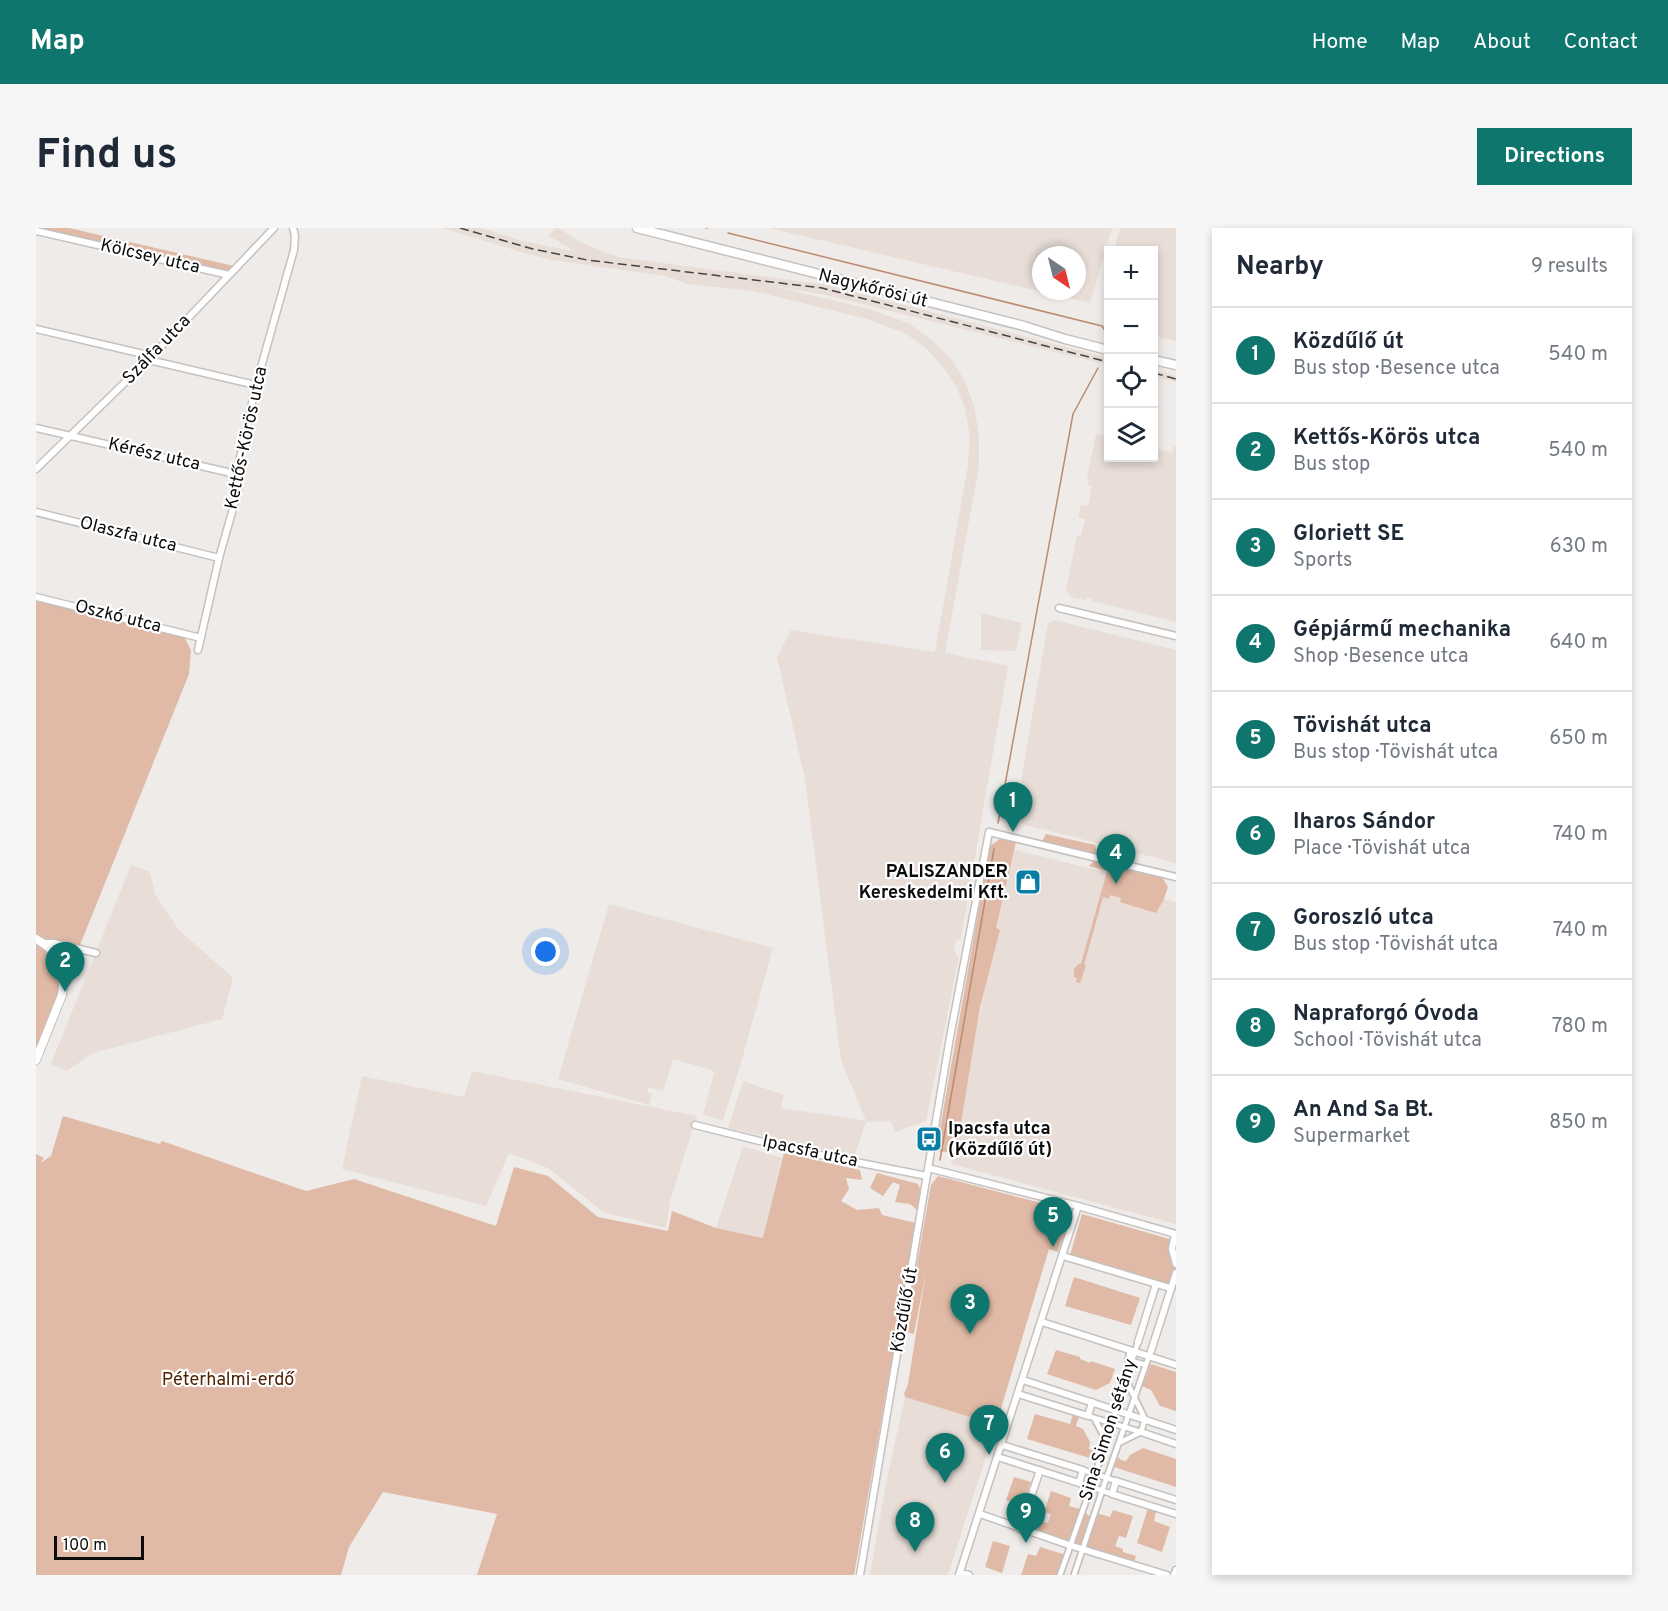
<!DOCTYPE html>
<meta charset="utf-8">
<style>
:root{--surface:#fff;--page:#f6f6f7;--text:#1f2937;--muted:#747a83;--line:#e0e1e3;--accent:#0f766e}
body{margin:0;font-family:Overpass,sans-serif;background:var(--page);color:var(--text)}
.controls{position:absolute;right:18px;top:18px;display:grid;overflow:hidden;border-radius:0px;box-shadow:0 3px 9px #0003}
.controls button{width:54px;height:54px;display:grid;place-items:center;padding:0;border:0;border-bottom:2px solid var(--line);background:var(--surface);color:var(--text);font:30px sans-serif}
.compass{position:absolute;left:996px;top:18px;width:54px;height:54px;border-radius:50%;background:var(--surface);box-shadow:0 3px 9px #0003;rotate:145deg}
.scale{position:absolute;left:18px;bottom:15px;width:90px;box-sizing:border-box;padding-left:6px;border:3px solid #0d0c0c;border-top:0;font-size:16px;line-height:21px;white-space:nowrap;color:#0d0c0c;-webkit-text-stroke:4px #fff;paint-order:stroke}
.you{position:absolute;left:510px;top:724px;width:21px;height:21px;margin:-15px;border:4px solid #fff;border-radius:50%;background:#1a73e8;box-shadow:0 0 0 9px #1a73e833}
.badge{display:grid;place-items:center;width:39px;height:39px;border-radius:50%;background:var(--accent);color:#fff;font-size:20px;font-weight:700}
.pin{position:absolute;translate:-50% -50px;filter:drop-shadow(0 2px 3px #0008)}
.pin::after{content:'';position:absolute;top:32px;width:21px;height:18px;background:inherit;clip-path:polygon(0 0,100% 0,50% 100%)}
.list{margin:0;padding:0;list-style:none}
h2{display:flex;justify-content:space-between;align-items:center;height:78px;margin:0;padding:0 24px;font-size:26px}
h2 small{font-size:20px;font-weight:400;color:var(--muted)}
.list li{display:grid;grid-template-columns:39px 1fr auto;gap:18px;align-items:center;box-sizing:border-box;height:96px;padding:0 24px;border-top:2px solid var(--line)}
.list b{display:block;font-size:22px;white-space:nowrap}
.list p{margin:0;font-size:20px;white-space:nowrap;color:var(--muted)}
.list em{font-size:20px;font-style:normal;color:var(--muted)}
.icon{flex:none;width:33px;height:33px;fill:none;stroke:currentColor;stroke-width:2;stroke-linecap:round;stroke-linejoin:round}
.map{position:relative;flex:none;width:1140px;height:1347px;overflow:hidden;border-radius:0px}
header{display:flex;align-items:center;gap:36px;box-sizing:border-box;height:84px;padding:0 30px;background:var(--accent);color:#fff}
header strong{font-size:28px}
nav{display:flex;gap:33px;margin-inline-start:auto;font-size:21px}
.intro{display:flex;align-items:center;justify-content:space-between;box-sizing:border-box;height:144px;padding:0 36px}
h1{margin:0;font-size:42px}
.button{padding:15px 27px;border-radius:0px;background:var(--accent);color:#fff;font-size:21px;font-weight:700}
main{display:flex;gap:36px;padding:0 36px}
aside{flex:1;background:var(--surface);border-radius:0px;box-shadow:0 3px 9px #0003}
.map>svg:first-child{display:block}
.built{fill:#e8ddd7;fill-rule:evenodd}
.green{fill:#e0baa6}
.lines{fill:none;stroke-linecap:round;stroke-linejoin:round}
.stream{stroke:#bb8b70;stroke-width:1.5}
.pedestrian-casing{stroke:#c4c1bf;stroke-width:8}
.minor-casing{stroke:#c4c1bf;stroke-width:9}
.tertiary-casing{stroke:#c4c1bf;stroke-width:10}
.secondary-casing{stroke:#c4c1bf;stroke-width:11}
.pedestrian{stroke:#fff;stroke-width:4.5}
.minor{stroke:#fff;stroke-width:6}
.tertiary{stroke:#fff;stroke-width:8}
.secondary{stroke:#fff;stroke-width:8}
.rail{stroke:#464444;stroke-width:1.5;stroke-dasharray:9 4.5;stroke-linecap:butt}
.labels{text-anchor:middle;dominant-baseline:central;stroke-width:4.5;stroke-linejoin:round;paint-order:stroke}
.street-label{font-size:18px;fill:#0d0c0c;stroke:#fff}
.poi-label{font-size:18px;font-weight:bold;fill:#0d0c0c;stroke:#fff;text-anchor:end}
.park-label{font-size:18px;fill:#502202;stroke:#fff}
</style>
<header>
<strong>Map</strong>
<nav><a>Home</a><a>Map</a><a>About</a><a>Contact</a></nav>
</header>
<div class="intro"><h1>Find us</h1><a class="button">Directions</a></div>
<main>
<div class="map">
<svg width="1140" height="1347" viewBox="0 0 1140 1347">
<rect width="100%" height="100%" fill="#eeebe9"/>
<path class="built" d="M407 0H444L487 13 540 24 513 8 519 0H522L546 15 582 29 791 57 1072 130V137L790 67 736 58 834 81 874 96 898 114 916 132 929 153 938 178 943 207V238L909 425 972 438 925 710 920 713 918 723 923 729 890 893 859 904 855 893 830 894 818 929 692 900 707 853 748 867 745 880 830 893 805 832 769 551 741 429 755 402 899 424 932 237 934 208 929 180 920 158 907 139 891 121 869 105 831 91 718 63 651 56 630 48 516 32 488 25Z
M733 0H1076L1054 75ZM1005 27H1041V63H1005Z
M1084 0H1140V113L1118 108V22H1078Z
M1118 142 1140 148V154L1118 148Z
M1060 206 1072 209V230H1118V220L1136 225 1138 218 1140 219V394L1056 373V371L1051 369 1050 372 1035 369 1030 362 1041 307 1045 308 1049 291 1042 289 1045 277 1052 278 1056 258 1051 256 1053 251 1051 250Z
M945 385 986 395 980 423 945 422Z
M1018 392 1140 422V635L978 594 1012 396Z
M975 621 1070 644 1067 656 1140 674V996L915 936Z
M95 637 114 644 119 666 143 702 197 750 186 791 57 825 31 843 15 836Z
M573 676 737 720 704 838 687 892 667 887 678 845 676 842 637 831 627 863 612 859 611 864 616 865 613 877 522 851Z
M436 843 661 888 634 973 630 1000 567 984 512 940 473 925 450 978 306 941 326 848 428 869Z
M707 918 746 930 728 1010 680 1000Z
M869 1169 960 1197 912 1347H834L850 1256Z"/>
<path class="green" d="M0 0H33L202 39 193 47 0 3Z
M0 373 147 407 155 422 153 446 28 757 0 821Z
M1010 606 1059 617 1061 626 1006 613Z
M964 611 980 614 960 700 964 702 944 779 920 925 900 923 954 618Z
M1059 632 1126 649 1132 659 1128 671 1120 685 1084 674 1085 670 1074 667 1073 671 1067 669 1048 737H1050L1044 755 1040 754 1041 750 1038 749V741L1042 736H1045L1071 643 1053 638Z
M27 888 124 916 126 913 270 963 318 951 460 998 478 939 512 948 562 989 632 1003 636 983 680 1000 727 1010 748 925 824 942 826 952 810 950 813 961 805 973 821 982 843 980 846 987 880 995 818 1347H441L461 1286 347 1264 313 1319 305 1347H0V926L8 930 4 935 15 928Z
M841 945 882 956 886 965 882 983 874 976 859 974 864 957 857 954 847 968 834 960Z
M902 948 1035 983 1022 1024 1013 1021 960 1197 869 1169 868 1166 872 1156 890 1043 878 1106 869 1104 895 957Z
M1046 986 1137 1012 1140 1006V1062L1120 1056 1111 1050 1034 1027Z
M1038 1049 1104 1070 1095 1097 1029 1078Z
M1020 1122 1044 1129V1131L1054 1135 1055 1133 1079 1141 1074 1155 1060 1162 1011 1146Z
M1115 1136 1140 1144V1183L1124 1178 1115 1162 1106 1158Z
M999 1186 1034 1196 1037 1186 1043 1188 1040 1198 1047 1201 1054 1214 1053 1221 1062 1225 1060 1232 991 1211Z
M1107 1220 1140 1231V1259L1078 1239 1082 1229 1085 1232 1090 1233 1094 1227Z
M978 1249 995 1254 986 1279 970 1272Z
M1015 1263 1035 1270 1033 1278 1047 1282 1057 1292 1060 1285 1074 1289 1077 1282 1097 1288 1090 1310 1083 1308 1079 1318 1087 1321V1324L1100 1328 1097 1337 1000 1306 1004 1293 1012 1295 1015 1286 1008 1284Z
M1112 1280 1120 1284 1118 1293 1134 1299 1126 1324 1101 1315Z
M957 1313 974 1318 966 1345 949 1339Z
M1004 1319 1030 1327 1024 1347H985L992 1326 1000 1328Z"/>
<g class="lines">
<path class="stream" d="M670 0H671
M692 5 1066 98 1070 104V110
M962 595 1037 186 1062 140
M904 932 958 621"/>
<g class="pedestrian-casing">
<path id="pedestrian" d="M1094 1122 1092 1132 1110 1137
M1052 1188 1105 1204
M1058 1190 1070 1212
M1083 1215 1105 1204 1109 1191 1090 1152
M1047 1242 1080 1253
M1043 1255 1076 1266
M1024 1347 1055 1259 1102 1114
M1038 1347 1066 1263 1114 1125"/>
</g>
<g class="minor-casing">
<path id="minor" d="M0 3 193 47
M0 101 116 128
M113 132 220 157
M0 200 191 244 200 248
M0 241 116 128 238 0
M0 284 183 330
M0 369 165 410
M1023 380 1140 408
M162 422 183 330 202 263 200 248 220 157 258 22 259 8 257 0
M8 715H18L60 725
M28 757 35 748 45 721
M659 897 764 923 891 948
M892 940 1042 978 1140 1006
M1139 1006 1136 1021 1140 1036
M1027 1028 1134 1060
M1006 1094 1140 1137
M1102 1114 1120 1056
M1115 1123 1140 1045
M987 1152 1140 1202
M982 1166 1052 1188 1056 1174
M1105 1204 1140 1216
M962 1229 1043 1255 1047 1242 966 1217
M1140 1272 1080 1253 1076 1266 1140 1286
M944 1286 1033 1317 1131 1347
M984 1301 1004 1242
M924 1344 933 1347
M824 1347 914 809 953 604 1140 649
M923 1347 1042 978
M1138 1347 1140 1342"/>
</g>
<g class="tertiary-casing">
<path id="tertiary" d="M0 711C23 723 30 743 26 767L0 832"/>
</g>
<g class="secondary-casing">
<path id="secondary" d="M601 0 988 98 1029 111 1072 122
M1118 132 1140 137"/>
</g>
<use href="#pedestrian" class="pedestrian"/>
<use href="#minor" class="minor"/>
<use href="#tertiary" class="tertiary"/>
<use href="#secondary" class="secondary"/>
<path class="rail" d="M424 0 497 21 551 32 786 60 1072 134
M1118 145 1140 151"/>
</g>
<defs>
<g id="shop-square" transform="scale(1.35)"><rect x="-9" y="-9" width="18" height="18" rx="4" fill="#0a7da5" stroke="#fff"/><path d="M-5-2.5h2.3a2.7 3.5 0 0 1 5.4 0H5L5.5 6h-11ZM-1.5-2.5h3a1.5 2.3 0 0 0-3 0Z" fill="#fff"/></g>
<g id="bus-square" transform="scale(1.35)"><rect x="-9" y="-9" width="18" height="18" rx="4" fill="#0a7da5" stroke="#fff"/><path d="M-5-6H5V4H4V6H2V4H-2V6H-4V4H-5ZM-3.5-4V0h7V-4ZM-3.5 1.2v1.5H-2V1.2ZM2 1.2v1.5H3.5V1.2Z" fill="#fff"/></g>
</defs>
<g fill-rule="evenodd">
<use href="#shop-square" x="992" y="654"/>
<use href="#bus-square" x="893" y="911"/>
</g>
<g class="labels">
<g class="street-label">
<text transform="translate(114 29) rotate(13)">Kölcsey utca</text>
<text transform="translate(837 61) rotate(14)">Nagykőrösi út</text>
<text transform="translate(121 122) rotate(-46)">Szálfa utca</text>
<text transform="translate(211 210) rotate(-78)">Kettős-Körös utca</text>
<text transform="translate(118 227) rotate(13)">Kérész utca</text>
<text transform="translate(92 307) rotate(14)">Olaszfa utca</text>
<text transform="translate(82 389) rotate(14)">Oszkó utca</text>
<text transform="translate(774 924) rotate(12)">Ipacsfa utca</text>
<text transform="translate(869 1082) rotate(-80)">Közdűlő út</text>
<text transform="translate(1073 1202) rotate(-72)">Sina Simon sétány</text>
</g>
<g class="poi-label">
<text x="972" y="644">PALISZANDER<tspan x="972" dy="21">Kereskedelmi Kft.</tspan></text>
<text x="912" y="901" text-anchor="start">Ipacsfa utca<tspan x="912" dy="21">(Közdűlő út)</tspan></text>
</g>
<g class="park-label">
<text x="192" y="1152">Péterhalmi-erdő</text>
</g>
</g>
</svg>
<div class="controls">
<button>+</button>
<button>−</button>
<button><svg class="icon" aria-label="locate" viewBox="0 0 24 24"><circle cx="12" cy="12" r="6"/><path d="M12 2v4M12 18v4M2 12h4M18 12h4"/></svg></button>
<button><svg class="icon" aria-label="layers" viewBox="0 0 24 24"><path d="M12 4l9 5-9 5-9-5zM3 14l9 5 9-5"/></svg></button>
</div>
<svg class="compass" viewBox="-18 -18 36 36"><path d="M0-13l5 13h-10z" fill="#e53935"/><path d="M0 13l5-13h-10z" fill="#747a83"/></svg>
<div class="scale">100 m</div>
<div class="you"></div>
<div class="pin badge" style="left:977px;top:604px">1</div>
<div class="pin badge" style="left:29px;top:764px">2</div>
<div class="pin badge" style="left:934px;top:1106px">3</div>
<div class="pin badge" style="left:1080px;top:656px">4</div>
<div class="pin badge" style="left:1017px;top:1019px">5</div>
<div class="pin badge" style="left:909px;top:1255px">6</div>
<div class="pin badge" style="left:953px;top:1227px">7</div>
<div class="pin badge" style="left:879px;top:1324px">8</div>
<div class="pin badge" style="left:990px;top:1315px">9</div>
</div>
<aside>
<h2>Nearby<small>9 results</small></h2>
<ul class="list">
<li><span class="badge">1</span><div><b>Közdűlő út</b><p>Bus stop · Besence utca</p></div><em>540 m</em></li>
<li><span class="badge">2</span><div><b>Kettős-Körös utca</b><p>Bus stop</p></div><em>540 m</em></li>
<li><span class="badge">3</span><div><b>Gloriett SE</b><p>Sports</p></div><em>630 m</em></li>
<li><span class="badge">4</span><div><b>Gépjármű mechanika</b><p>Shop · Besence utca</p></div><em>640 m</em></li>
<li><span class="badge">5</span><div><b>Tövishát utca</b><p>Bus stop · Tövishát utca</p></div><em>650 m</em></li>
<li><span class="badge">6</span><div><b>Iharos Sándor</b><p>Place · Tövishát utca</p></div><em>740 m</em></li>
<li><span class="badge">7</span><div><b>Goroszló utca</b><p>Bus stop · Tövishát utca</p></div><em>740 m</em></li>
<li><span class="badge">8</span><div><b>Napraforgó Óvoda</b><p>School · Tövishát utca</p></div><em>780 m</em></li>
<li><span class="badge">9</span><div><b>An And Sa Bt.</b><p>Supermarket</p></div><em>850 m</em></li>
</ul>
</aside>
</main>
